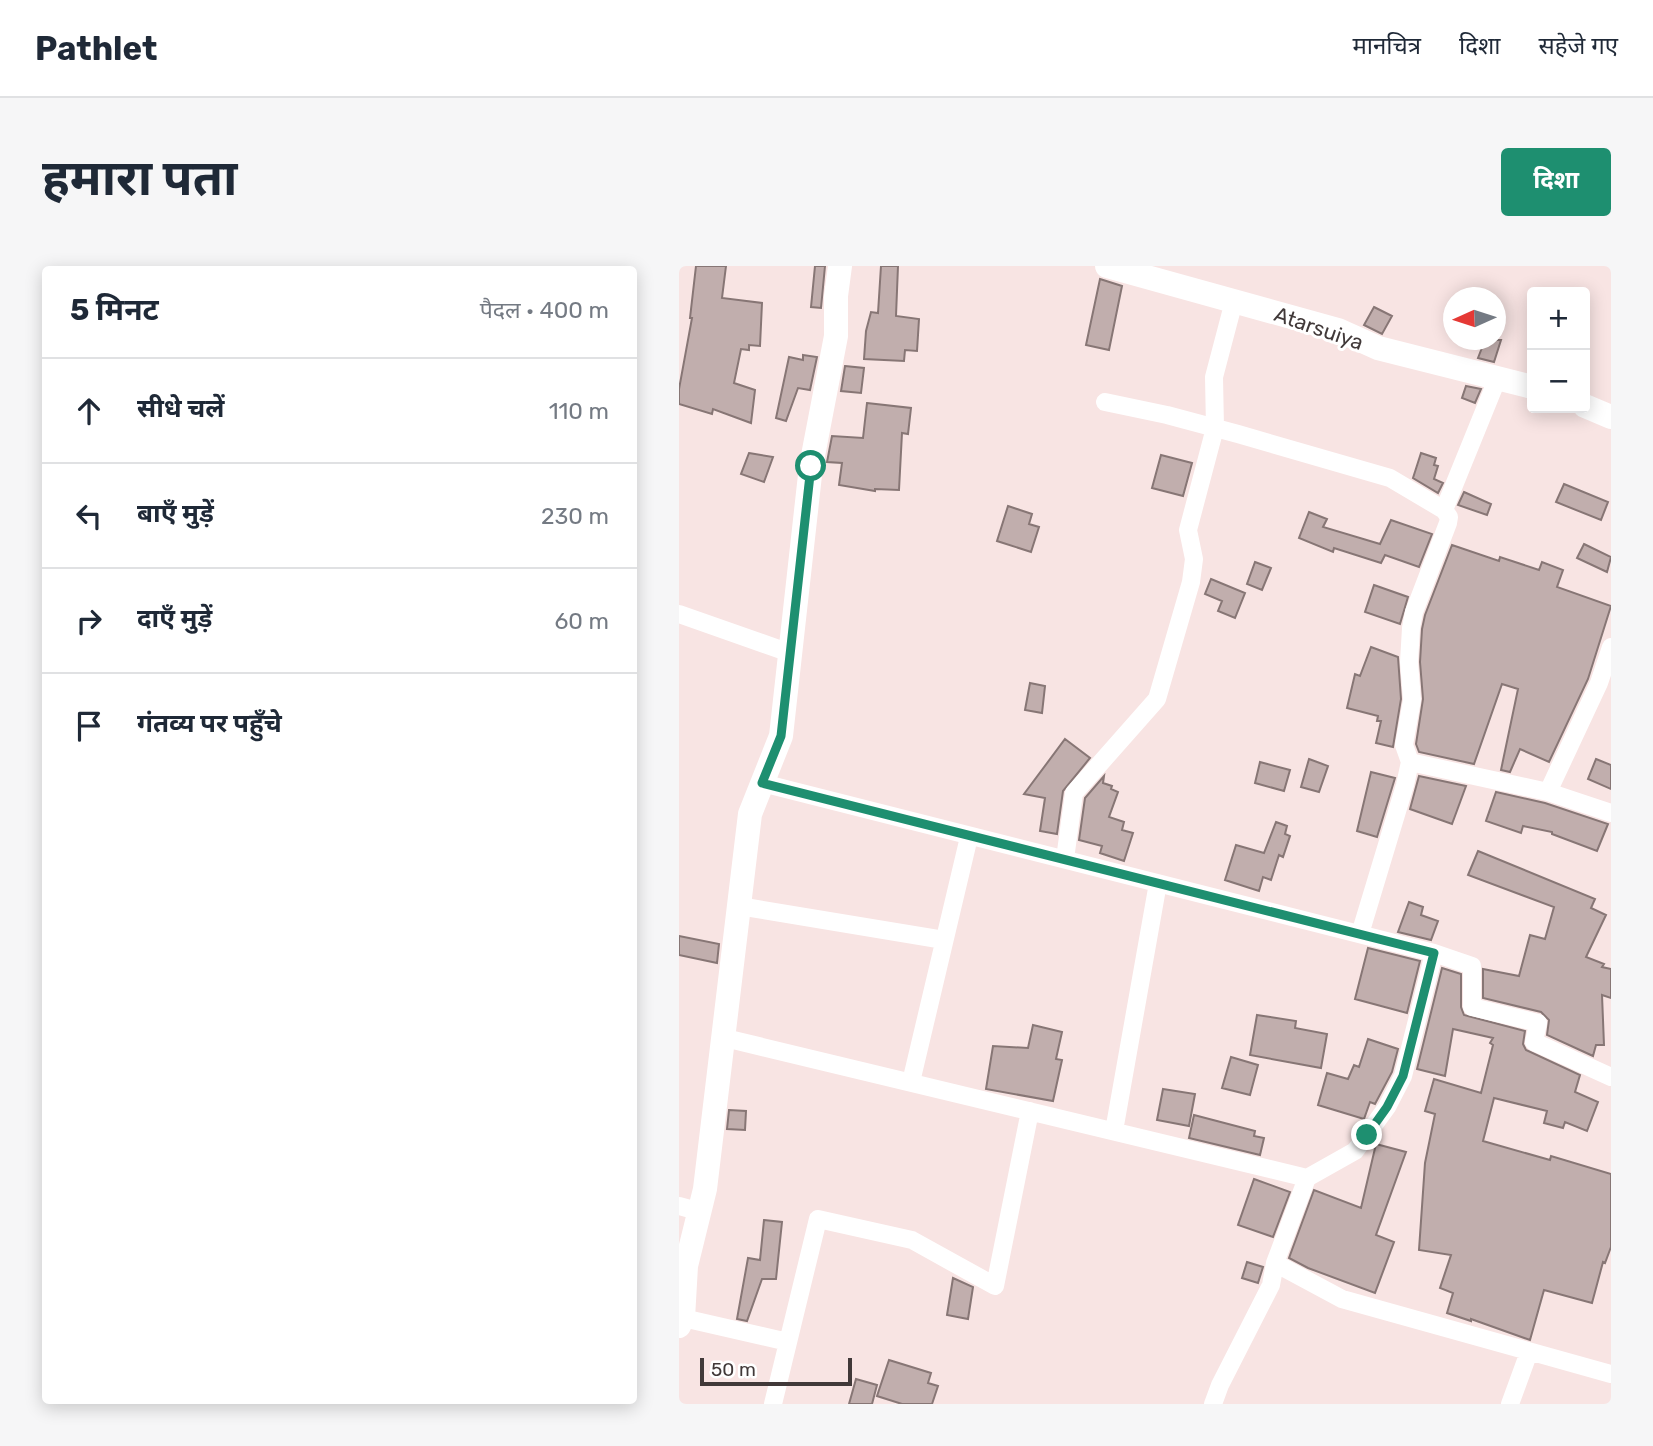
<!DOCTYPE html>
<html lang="hi">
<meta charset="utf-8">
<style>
:root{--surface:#fff;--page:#f6f6f7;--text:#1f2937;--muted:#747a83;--line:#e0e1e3;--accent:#1e8f70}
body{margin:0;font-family:Rubik,"Noto Sans Devanagari",sans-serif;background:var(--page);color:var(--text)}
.controls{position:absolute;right:21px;top:21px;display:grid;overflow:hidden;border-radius:7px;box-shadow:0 4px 18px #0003}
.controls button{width:63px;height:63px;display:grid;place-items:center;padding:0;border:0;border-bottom:2px solid var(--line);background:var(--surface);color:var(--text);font:35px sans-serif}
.compass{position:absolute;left:764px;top:21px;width:63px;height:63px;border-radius:50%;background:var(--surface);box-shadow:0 4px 18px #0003;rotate:267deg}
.scale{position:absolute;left:21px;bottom:18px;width:152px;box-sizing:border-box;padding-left:7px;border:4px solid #413939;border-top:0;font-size:19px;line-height:24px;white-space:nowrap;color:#413939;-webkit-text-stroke:5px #fff;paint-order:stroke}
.stop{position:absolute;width:21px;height:21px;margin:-16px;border:5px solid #1e8f70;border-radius:50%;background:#fff}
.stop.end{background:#1e8f70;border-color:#fff;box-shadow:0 2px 7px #0008}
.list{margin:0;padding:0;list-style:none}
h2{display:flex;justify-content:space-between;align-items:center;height:91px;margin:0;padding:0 28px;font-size:30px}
h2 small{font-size:23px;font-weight:400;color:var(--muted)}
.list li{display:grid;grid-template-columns:46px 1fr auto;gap:21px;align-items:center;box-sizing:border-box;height:105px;padding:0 28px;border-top:2px solid var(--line)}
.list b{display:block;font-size:26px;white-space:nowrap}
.list em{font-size:23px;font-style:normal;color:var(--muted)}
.icon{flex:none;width:38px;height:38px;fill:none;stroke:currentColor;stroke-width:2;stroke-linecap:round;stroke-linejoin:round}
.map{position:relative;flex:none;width:932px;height:1138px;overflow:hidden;border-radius:7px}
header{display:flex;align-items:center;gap:42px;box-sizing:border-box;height:98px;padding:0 35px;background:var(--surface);border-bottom:2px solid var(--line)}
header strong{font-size:33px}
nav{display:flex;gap:38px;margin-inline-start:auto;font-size:24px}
.intro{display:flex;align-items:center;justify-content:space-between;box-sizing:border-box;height:168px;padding:0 42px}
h1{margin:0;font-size:49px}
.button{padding:18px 32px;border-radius:7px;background:var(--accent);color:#fff;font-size:24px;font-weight:700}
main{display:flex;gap:42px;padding:0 42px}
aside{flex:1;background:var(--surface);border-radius:7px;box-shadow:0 4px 18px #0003}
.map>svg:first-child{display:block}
.building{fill:#c1aead;stroke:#877675;stroke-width:2}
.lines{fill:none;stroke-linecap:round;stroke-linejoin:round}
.street{stroke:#fff;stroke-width:18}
.secondary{stroke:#fff;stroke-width:24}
.route{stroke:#1e8f70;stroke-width:9}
.labels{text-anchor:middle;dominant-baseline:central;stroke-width:6;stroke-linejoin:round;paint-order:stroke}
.street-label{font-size:21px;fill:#413939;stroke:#fff}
</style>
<header>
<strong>Pathlet</strong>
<nav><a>मानचित्र</a><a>दिशा</a><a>सहेजे गए</a></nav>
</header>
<div class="intro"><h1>हमारा पता</h1><a class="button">दिशा</a></div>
<main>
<aside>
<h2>5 मिनट<small>पैदल · 400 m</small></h2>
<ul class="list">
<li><svg class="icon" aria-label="ahead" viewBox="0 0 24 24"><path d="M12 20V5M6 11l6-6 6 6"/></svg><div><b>सीधे चलें</b></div><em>110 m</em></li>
<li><svg class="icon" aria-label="left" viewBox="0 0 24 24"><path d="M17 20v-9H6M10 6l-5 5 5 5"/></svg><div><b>बाएँ मुड़ें</b></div><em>230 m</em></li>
<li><svg class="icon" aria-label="right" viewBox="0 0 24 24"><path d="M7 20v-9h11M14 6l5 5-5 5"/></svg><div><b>दाएँ मुड़ें</b></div><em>60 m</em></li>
<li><svg class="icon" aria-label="arrive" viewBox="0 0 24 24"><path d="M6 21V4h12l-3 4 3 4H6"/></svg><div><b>गंतव्य पर पहुँचे</b></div></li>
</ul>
</aside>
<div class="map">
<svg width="932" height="1138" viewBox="0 0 932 1138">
<rect width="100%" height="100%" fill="#f8e4e3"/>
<path class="building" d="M17 0H47L43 32 83 37 81 80 70 79V84L62 83 55 117 76 124 72 157 34 143 33 148 0 138V123L13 52H11Z
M136 0H146L142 42 132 41Z
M202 0H219L217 50 240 53 238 85 226 84 225 95 185 93 187 65 192 46 199 47Z
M421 13 443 20 430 84 407 79Z
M695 41 713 50 703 68 685 59Z
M806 74H822L815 96 799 92Z
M124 89 138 91 131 124 119 122 107 155 97 152 110 91 124 94Z
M166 100 185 102 182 127 162 125Z
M787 120 802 123 796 137 783 132Z
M188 137 232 142 229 168 223 167 220 224 196 223V225L160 219 163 197 148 196 153 170 184 172Z
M70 187 94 191 85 216 62 208Z
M742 187 757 192 755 199 759 200 755 213 764 217 759 227 734 212Z
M482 189 513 197 504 230 473 222Z
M885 218 929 236 922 254 877 236Z
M785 226 812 238 808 249 779 239Z
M329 240 353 248 350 258 360 261 352 286 318 275Z
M630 246 648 253 644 261 701 278 712 254 753 268 740 301 706 289 702 297 655 282 654 286 620 272Z
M905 278 932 291 928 306 898 292Z
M773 279 820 295 821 291 860 304 863 296 884 304 878 321 932 340 909 413 870 496 841 483 831 506 822 504 839 423 823 418 795 498 740 486 737 478 744 433 741 396 743 363 746 349Z
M576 296 592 302 583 324 568 318Z
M532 313 566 327 556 352 539 345 543 335 526 328Z
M695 319 729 331 721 358 686 346Z
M692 381 719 391 722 433 714 481 697 477 702 455H698L699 450 668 442 676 408 681 410Z
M351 417 366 420 363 447 346 444Z
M386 473 411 492 384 525 378 568 361 565 366 532 345 528Z
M630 493 649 500 640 526 622 521Z
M917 493 932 499V523L909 513Z
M581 496 611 504 605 525 576 517Z
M692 506 716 512 698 571 678 565Z
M425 510 424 517 433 520 432 523 439 526 430 551 445 556 443 564 454 567 445 595 421 587 423 580 400 574 406 532Z
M740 510 787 520 773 558 731 543Z
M817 526 866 537 929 558 918 585 873 568V566L844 560 842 567 807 555Z
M597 556 608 560 606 568 611 570 604 591 600 589 592 614 584 611 580 625 546 614 557 579 585 587Z
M799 585 916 633 912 642 927 649 907 691 925 698 923 701 932 703V732L923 729 925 779H917L914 790 868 769 870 754 862 746 804 732V703L840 710 851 669 866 673 875 641 789 609Z
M730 636 744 641 742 649 759 655 752 674 719 666Z
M0 670 40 678 38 697 0 689Z
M689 682 741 695 728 747 676 733Z
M763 702 782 708V741L785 749 846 765 844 778 847 784 901 809 896 826 919 836 908 865 886 856 884 862 865 857 868 845 815 832 804 875 871 894 872 890 932 908V981L926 997 924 996 913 1037 865 1024 851 1074 792 1053V1055L768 1047 774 1027 761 1022 772 989 740 984 746 897 756 848 746 845 755 813 802 827 814 779 811 777 814 772 774 763 766 810 738 803Z
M578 749 617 755 616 762 648 768 642 802 571 789Z
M354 759 383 766 377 793 383 794 374 835 307 823 314 780 349 782Z
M689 773 719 783 713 806 696 838 691 836 685 853 639 839 648 807 669 813 675 799 680 801Z
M552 791 579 799 571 829 543 822Z
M484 823 516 828 510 860 478 854Z
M50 844 67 845 66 864 48 863Z
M515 849 576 865 575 870 585 872 581 889 510 872Z
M697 878 727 886 697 969 715 976 696 1027 629 1002 610 992 635 924 682 942Z
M575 913 611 926 594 971 559 959Z
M85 954 103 956 97 1013H83L68 1055 58 1053 69 992 81 994Z
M568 996 584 1001 579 1017 563 1012Z
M274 1012 294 1021 289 1053 268 1049Z
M210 1094 252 1107 249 1117 259 1120 253 1138H223L198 1130Z
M177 1113 198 1119 193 1138H170Z"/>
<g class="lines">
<path class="street" d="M426 136 488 149 559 168 711 212 765 244
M0 348 111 387
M731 496 869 526 920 417 932 381
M83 517 755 687 793 700V741L859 757 855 776 932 811
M869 526 932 547
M386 593 395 527 478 433 512 316 515 293 509 264 536 162 535 111 555 35
M60 640 265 674
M681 668 726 519 731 496 725 479 733 434 730 396 732 362 735 346 769 257 770 251 765 244 819 111
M46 772 628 912
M232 816 290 571
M435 865 479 617
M0 940 22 946
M596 997 663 1033 932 1108
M4 1052 109 1076
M94 1138 139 953 233 974 316 1020 351 845
M534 1138 541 1119 592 1019 596 997 628 912 676 885 708 841 724 810 755 687
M831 1138 850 1086"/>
<path class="secondary" d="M428 0 659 64 699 82 853 121
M906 140 932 151
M0 1060 4 1052 7 1000 26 923 71 548 102 470 132 200 157 70V30L161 0"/>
</g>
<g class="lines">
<path class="route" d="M132 200 102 470 83 517 755 687 724 810 708 841 688 869"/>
</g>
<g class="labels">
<g class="street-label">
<text transform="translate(640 62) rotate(19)">Atarsuiya</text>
</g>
</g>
</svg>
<div class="controls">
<button>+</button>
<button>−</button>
</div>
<svg class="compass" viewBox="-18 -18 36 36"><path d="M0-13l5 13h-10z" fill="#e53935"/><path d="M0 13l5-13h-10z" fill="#747a83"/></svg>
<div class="scale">50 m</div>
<div class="stop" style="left:132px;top:200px"></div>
<div class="stop end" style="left:688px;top:869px"></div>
</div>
</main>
